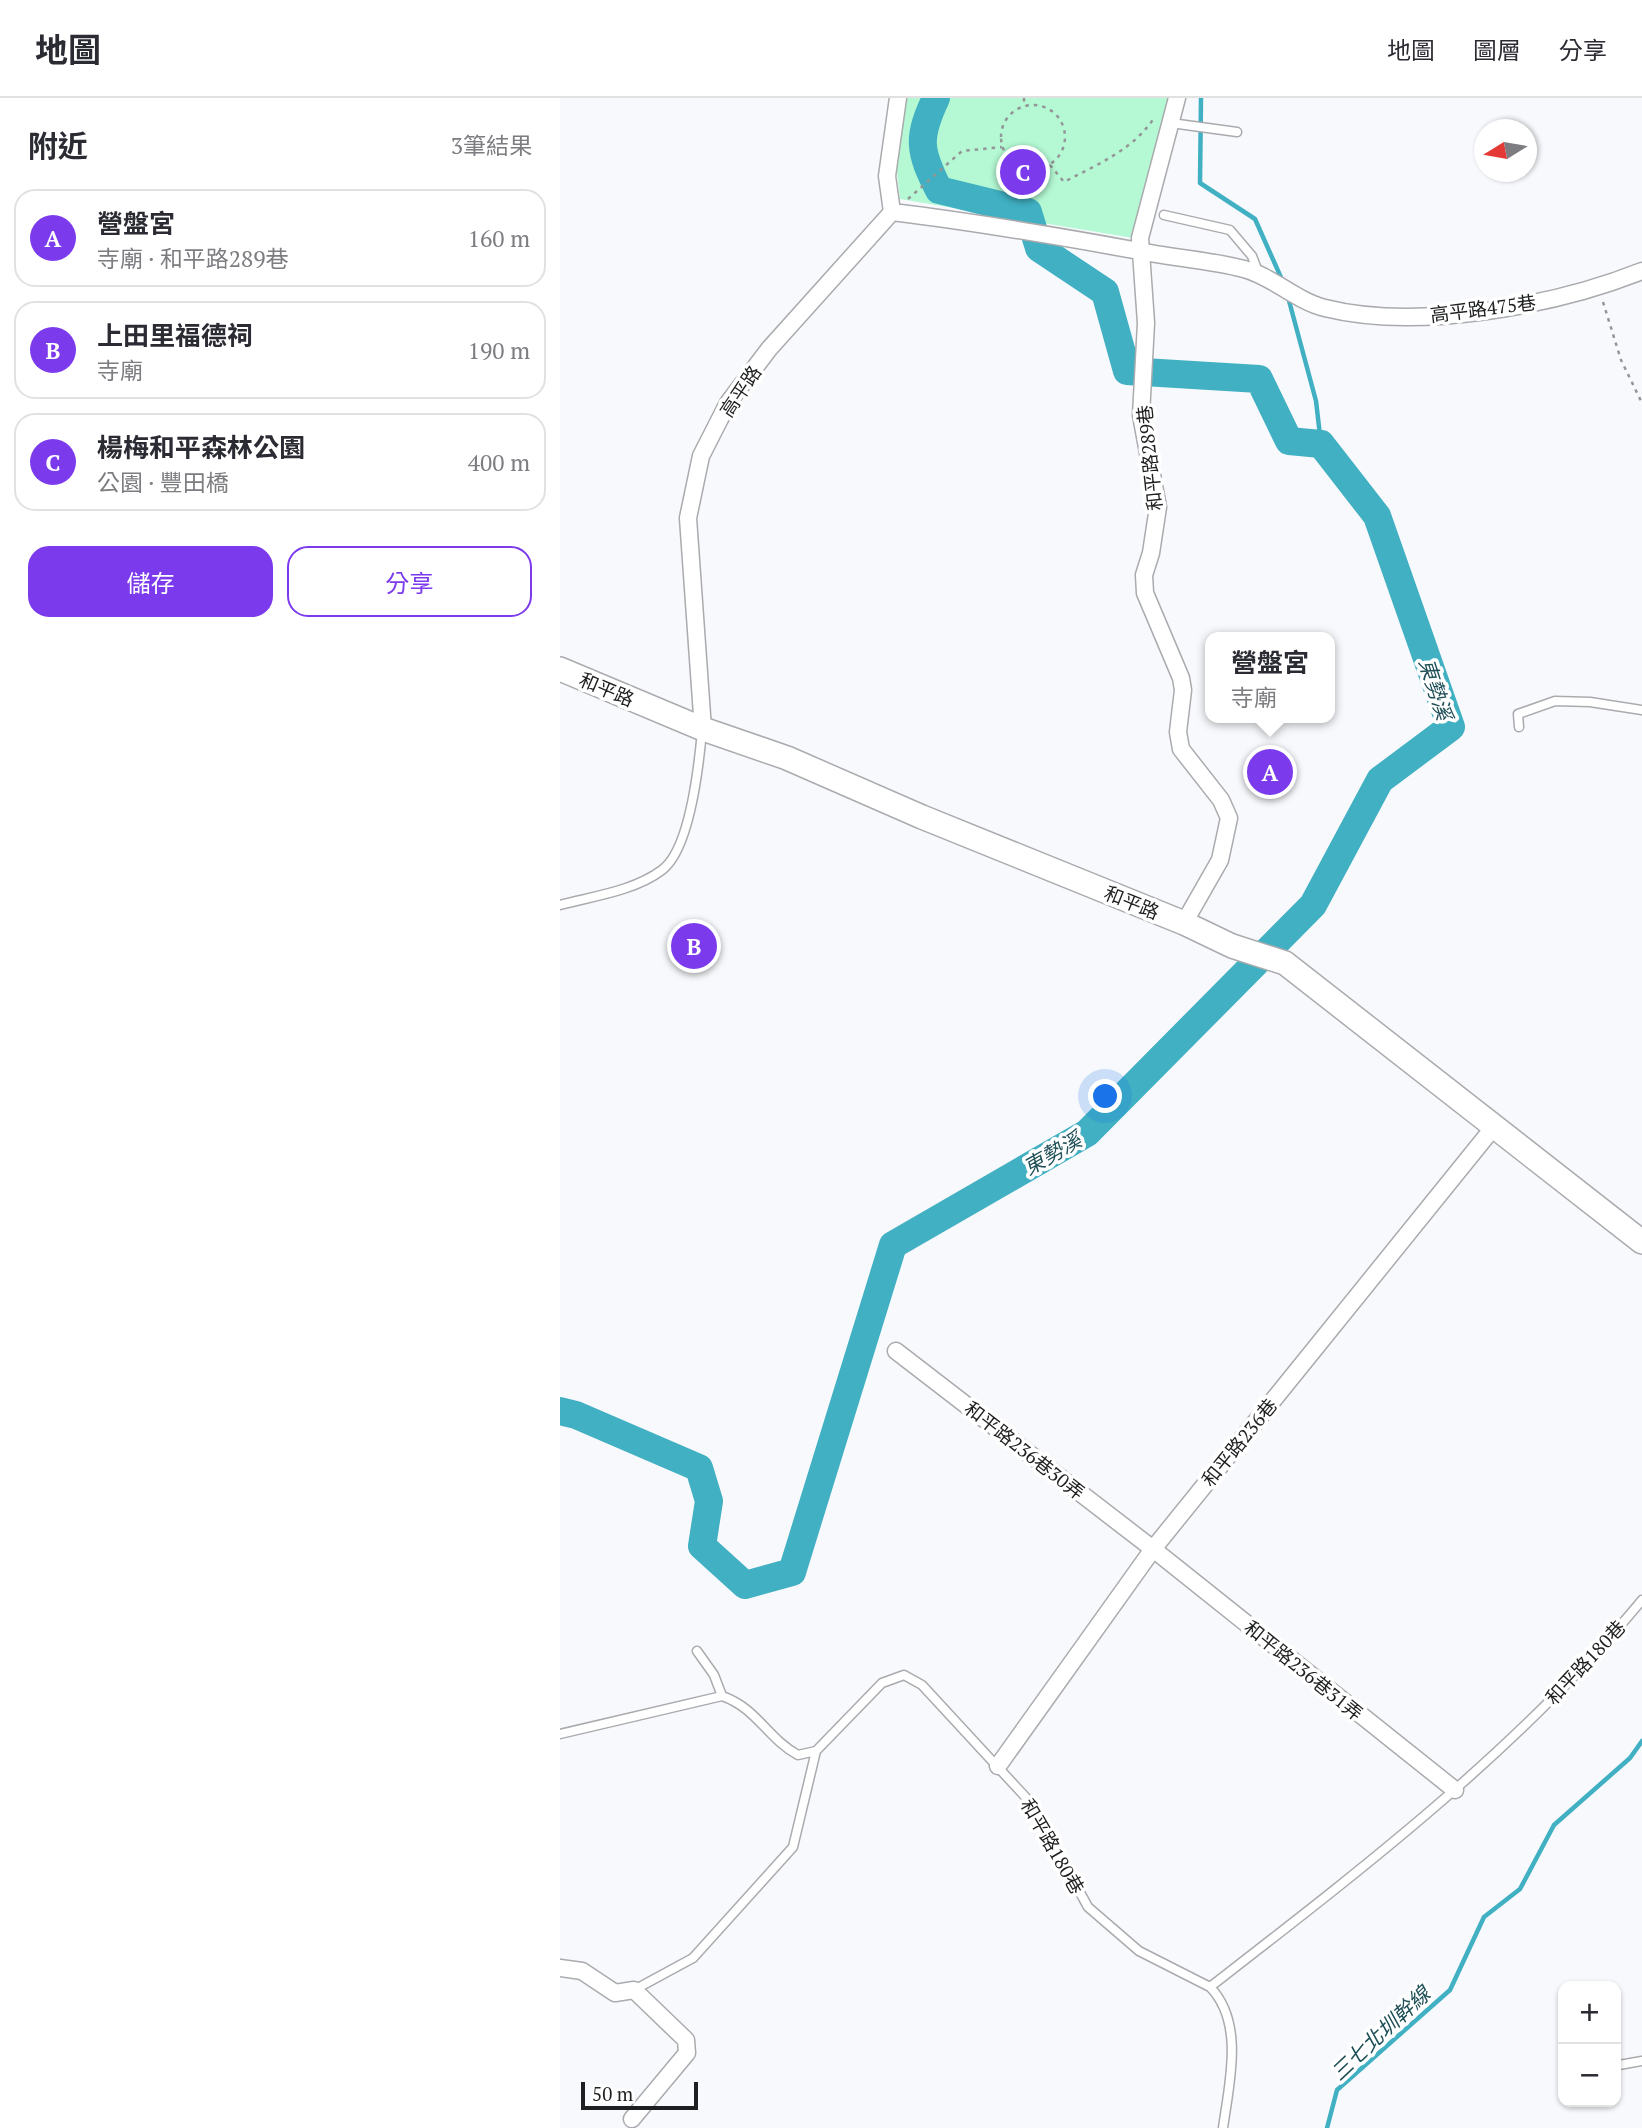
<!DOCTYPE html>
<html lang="zh-TW">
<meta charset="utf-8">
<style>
:root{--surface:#fff;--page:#f2f2f3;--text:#2b2b33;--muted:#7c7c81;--line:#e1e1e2;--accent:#7c3aed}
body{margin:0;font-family:"PT Serif","Noto Sans TC",serif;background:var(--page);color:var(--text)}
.controls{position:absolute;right:21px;bottom:21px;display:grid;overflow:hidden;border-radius:14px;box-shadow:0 2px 5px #0004}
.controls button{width:63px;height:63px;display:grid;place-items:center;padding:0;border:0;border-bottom:2px solid var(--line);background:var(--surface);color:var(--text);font:35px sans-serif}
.compass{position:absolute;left:914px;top:21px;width:63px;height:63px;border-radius:50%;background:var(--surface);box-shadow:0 2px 5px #0004;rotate:259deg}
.scale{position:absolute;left:21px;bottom:18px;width:117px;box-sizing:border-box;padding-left:7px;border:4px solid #1e1f20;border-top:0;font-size:19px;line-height:24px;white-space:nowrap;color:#1e1f20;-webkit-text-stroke:5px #fff;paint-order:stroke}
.you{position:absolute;left:546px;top:999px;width:24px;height:24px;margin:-18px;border:5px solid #fff;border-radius:50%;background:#1a73e8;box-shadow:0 0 0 10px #1a73e833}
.badge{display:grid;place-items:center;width:46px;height:46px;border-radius:50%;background:var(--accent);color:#fff;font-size:23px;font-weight:700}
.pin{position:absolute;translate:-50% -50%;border:4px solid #fff;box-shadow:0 2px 7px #0006}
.popup{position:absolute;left:645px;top:534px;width:130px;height:91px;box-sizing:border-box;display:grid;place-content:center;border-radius:14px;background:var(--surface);filter:drop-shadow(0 2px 5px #0005);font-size:23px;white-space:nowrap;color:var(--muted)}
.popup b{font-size:26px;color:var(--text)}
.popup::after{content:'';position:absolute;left:50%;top:100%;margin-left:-14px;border:14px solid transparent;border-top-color:var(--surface)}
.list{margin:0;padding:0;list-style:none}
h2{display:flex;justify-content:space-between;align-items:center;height:91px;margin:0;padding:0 28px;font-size:30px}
h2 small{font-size:23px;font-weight:400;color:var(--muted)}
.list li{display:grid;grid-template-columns:46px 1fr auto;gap:21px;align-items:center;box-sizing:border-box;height:98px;margin:0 14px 14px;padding:0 14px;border:2px solid var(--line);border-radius:21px}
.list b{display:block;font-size:26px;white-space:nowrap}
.list p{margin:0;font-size:23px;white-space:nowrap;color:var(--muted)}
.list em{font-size:23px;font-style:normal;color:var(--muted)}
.actions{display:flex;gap:14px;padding:21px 28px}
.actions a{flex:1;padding:16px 0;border:2px solid var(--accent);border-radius:21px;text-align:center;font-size:24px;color:var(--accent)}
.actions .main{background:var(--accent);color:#fff}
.map{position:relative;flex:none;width:1082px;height:2030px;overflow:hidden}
header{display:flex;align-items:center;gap:42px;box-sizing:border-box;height:98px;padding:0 35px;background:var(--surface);border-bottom:2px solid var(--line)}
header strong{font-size:33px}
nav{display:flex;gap:38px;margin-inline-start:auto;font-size:24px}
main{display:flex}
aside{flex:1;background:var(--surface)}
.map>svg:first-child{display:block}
.green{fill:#b4f9d3}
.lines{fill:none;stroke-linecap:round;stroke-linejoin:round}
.stream{stroke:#40b0c2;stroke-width:4.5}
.river{stroke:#40b0c2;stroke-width:28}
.building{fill:#c4cdf9;stroke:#9b9b9e;stroke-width:2}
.lane-casing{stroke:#aaabae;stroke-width:11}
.street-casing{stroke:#aaabae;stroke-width:19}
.secondary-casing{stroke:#aaabae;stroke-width:26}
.path{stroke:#949597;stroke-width:2.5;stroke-dasharray:3.5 5;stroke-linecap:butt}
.lane{stroke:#fff;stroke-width:8}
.street{stroke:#fff;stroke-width:16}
.secondary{stroke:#fff;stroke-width:23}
.labels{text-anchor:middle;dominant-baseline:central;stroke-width:7;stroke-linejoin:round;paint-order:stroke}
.street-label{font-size:19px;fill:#1e1f20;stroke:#fff}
.water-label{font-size:21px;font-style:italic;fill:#1f4f57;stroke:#fff}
</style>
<header>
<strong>地圖</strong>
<nav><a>地圖</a><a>圖層</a><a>分享</a></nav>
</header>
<main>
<aside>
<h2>附近<small>3筆結果</small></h2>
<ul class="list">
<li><span class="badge">A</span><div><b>營盤宮</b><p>寺廟 · 和平路289巷</p></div><em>160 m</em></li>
<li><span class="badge">B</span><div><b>上田里福德祠</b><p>寺廟</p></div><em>190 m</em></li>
<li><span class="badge">C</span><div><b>楊梅和平森林公園</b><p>公園 · 豐田橋</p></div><em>400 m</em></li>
</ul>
<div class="actions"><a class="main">儲存</a><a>分享</a></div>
</aside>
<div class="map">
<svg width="1082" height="2030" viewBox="0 0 1082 2030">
<rect width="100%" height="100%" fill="#f8f9fc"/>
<path class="green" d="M345 0H609L573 140 340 101 334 48Z"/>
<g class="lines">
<path class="stream" d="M641 0 640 85 695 121 723 184
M728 199 756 303 761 346
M767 2030 777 1992 890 1892 924 1819 960 1791 994 1727 1070 1660 1082 1643"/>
<path class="river" d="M0 1313 16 1317 139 1370 149 1403 142 1448 185 1487 232 1474 333 1147 527 1035 753 807 820 682 891 629 817 418 761 346 729 343 699 281 567 273 545 194 479 150 468 114 379 92C359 53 357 40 376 0"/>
</g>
<path class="building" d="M125 839H144L143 857H125Z"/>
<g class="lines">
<g class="lane-casing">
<path id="lane" d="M611 25 677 34
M604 117 670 132 692 158 698 174
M959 629 958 616 995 603 1030 604 1082 612
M0 807C34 798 74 793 102 772 130 751 139 666 142 633
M137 1553 154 1577 162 1598
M0 1636 162 1598C197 1610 207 1640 238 1657L256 1653 322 1585 344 1577 362 1587 471 1705 528 1809 579 1853 650 1889C685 1925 669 1986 663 2030
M650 1889C802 1771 959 1651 1082 1502
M74 1892 133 1860 233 1749 256 1653
M1059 1967 1082 1963"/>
</g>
<g class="street-casing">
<path id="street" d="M617 0 580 140 586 225 581 317 598 409 591 455 584 477 585 495 621 580 623 592 618 634 621 651 661 702 669 720 660 762 624 825
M332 114C415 124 497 138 579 153 613 160 650 162 684 171 712 178 736 203 765 210 857 233 994 208 1082 173
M332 114 327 78 338 0
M143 631 128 420 141 358 168 305 209 251 332 114
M336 1253 593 1451 895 1692
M438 1668 593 1451 933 1030
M0 1870 22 1873 55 1895 74 1892 126 1942 127 1955 72 2021"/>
</g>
<g class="secondary-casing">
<path id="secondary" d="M0 571 143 631 227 660 362 719 624 825 672 848 725 865 1082 1144"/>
</g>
<path class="path" d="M464 0V8
M441 39a32 32 0 1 1 64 0a32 32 0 1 1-64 0Z
M490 67 504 84C538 66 573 52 594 20
M348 101 402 53 442 49
M1043 204 1061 262 1082 305"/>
<use href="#lane" class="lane"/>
<use href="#street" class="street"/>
<use href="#secondary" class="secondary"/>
</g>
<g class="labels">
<g class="street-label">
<text transform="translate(923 210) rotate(-7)">高平路475巷</text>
<text transform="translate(180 293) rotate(-56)">高平路</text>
<text transform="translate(589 360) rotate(-96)">和平路289巷</text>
<text transform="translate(47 591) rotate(23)">和平路</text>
<text transform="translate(572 804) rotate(22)">和平路</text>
<text transform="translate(679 1344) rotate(-51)">和平路236巷</text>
<text transform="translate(465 1352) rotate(38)">和平路236巷30弄</text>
<text transform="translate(1025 1564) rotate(-47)">和平路180巷</text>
<text transform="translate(744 1572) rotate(39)">和平路236巷31弄</text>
<text transform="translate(493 1748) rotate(60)">和平路180巷</text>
</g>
<g class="water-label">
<text transform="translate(876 591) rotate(72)">東勢溪</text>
<text transform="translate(492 1055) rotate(-30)">東勢溪</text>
<text transform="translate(820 1935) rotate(-43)">三七北圳幹線</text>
</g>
</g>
</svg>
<div class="controls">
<button>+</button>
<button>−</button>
</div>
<svg class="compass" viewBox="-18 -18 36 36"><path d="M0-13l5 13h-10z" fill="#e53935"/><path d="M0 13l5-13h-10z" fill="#7c7c81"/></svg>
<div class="scale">50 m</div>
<div class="you"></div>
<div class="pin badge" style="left:710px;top:674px">A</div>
<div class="popup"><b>營盤宮</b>寺廟</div>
<div class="pin badge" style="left:134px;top:848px">B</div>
<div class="pin badge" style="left:463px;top:74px">C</div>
</div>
</main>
